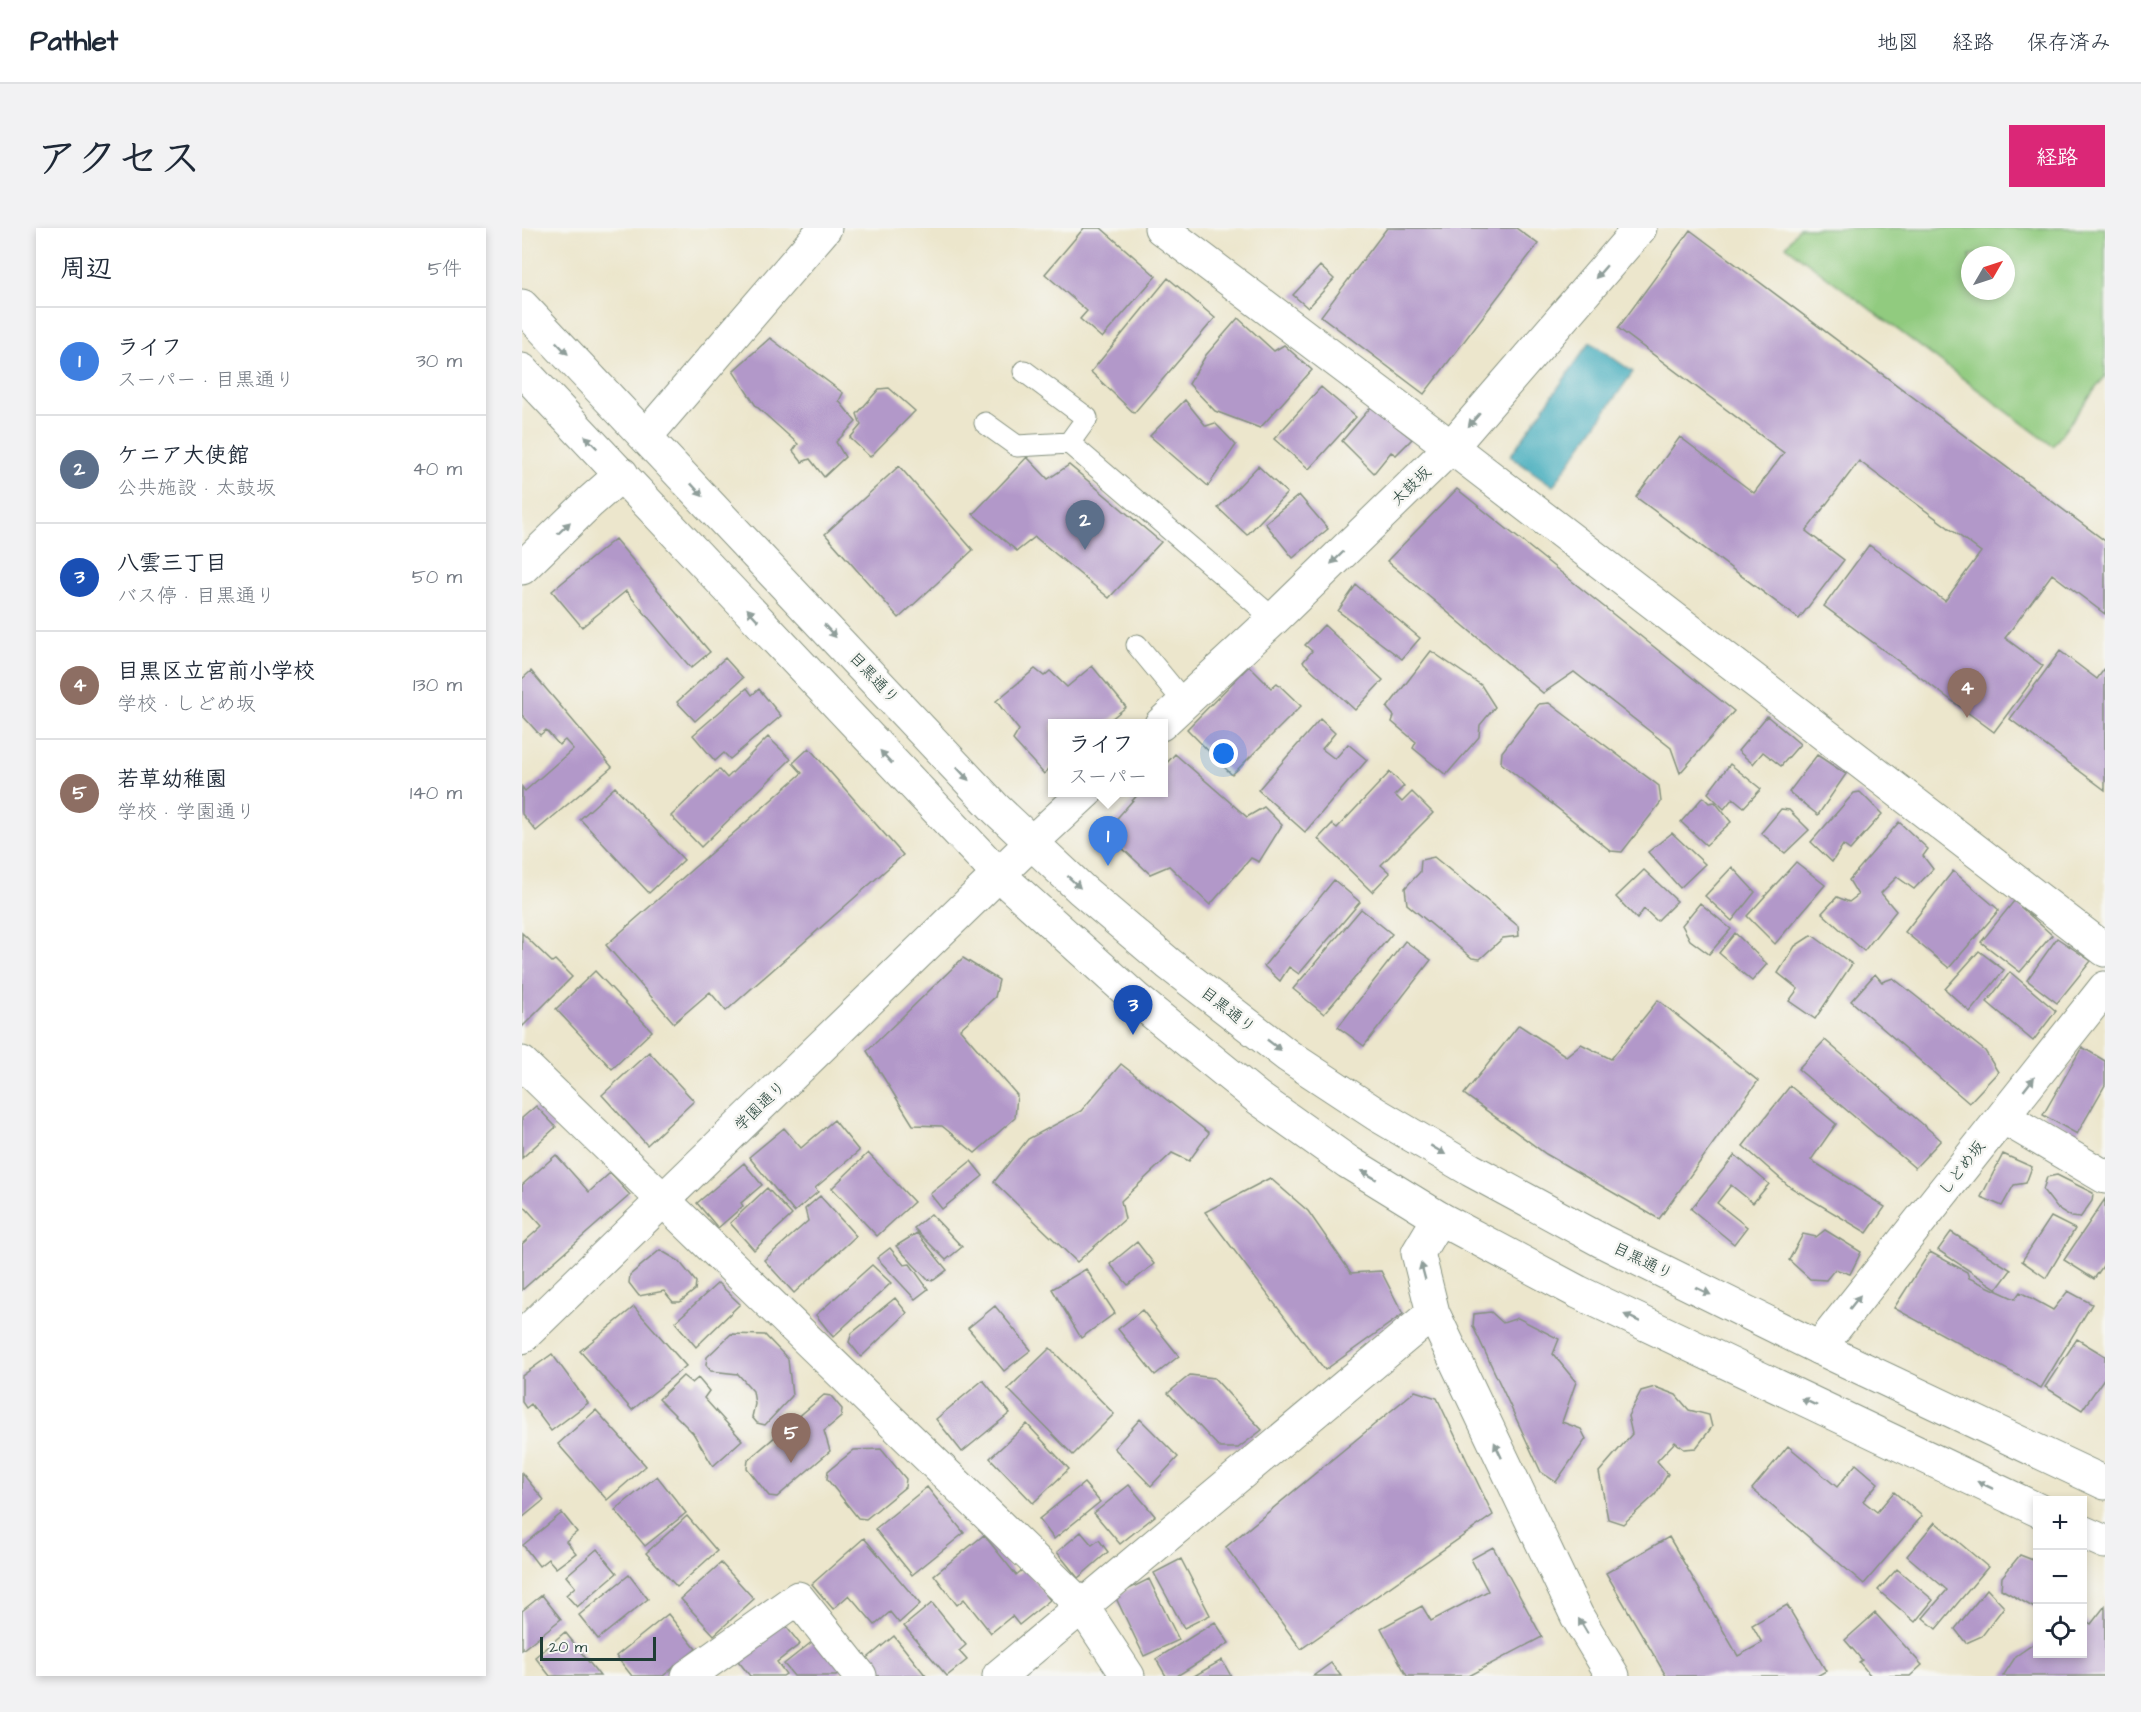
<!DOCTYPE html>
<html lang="ja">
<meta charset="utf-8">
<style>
:root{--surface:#fff;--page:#f2f2f3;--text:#1f2937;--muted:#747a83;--line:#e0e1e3;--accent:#db2777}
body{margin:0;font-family:"Architects Daughter","Klee One",sans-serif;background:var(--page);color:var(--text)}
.controls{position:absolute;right:18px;bottom:18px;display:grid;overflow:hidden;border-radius:0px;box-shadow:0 3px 9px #0003}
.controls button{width:54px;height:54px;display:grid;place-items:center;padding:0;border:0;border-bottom:2px solid var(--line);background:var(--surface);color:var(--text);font:30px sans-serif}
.compass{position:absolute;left:1439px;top:18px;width:54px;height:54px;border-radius:50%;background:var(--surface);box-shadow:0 3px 9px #0003;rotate:51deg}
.scale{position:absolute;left:18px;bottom:15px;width:116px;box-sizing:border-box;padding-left:6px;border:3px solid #1f3d34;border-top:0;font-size:16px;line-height:21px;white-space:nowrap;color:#1f3d34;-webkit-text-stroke:4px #f6f6f2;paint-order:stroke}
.you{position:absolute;left:702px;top:526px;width:21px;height:21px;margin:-15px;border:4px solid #fff;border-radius:50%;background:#1a73e8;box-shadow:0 0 0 9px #1a73e833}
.badge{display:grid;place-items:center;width:39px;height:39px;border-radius:50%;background:var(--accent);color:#fff;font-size:20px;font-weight:700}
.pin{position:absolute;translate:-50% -50px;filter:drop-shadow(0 2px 3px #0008)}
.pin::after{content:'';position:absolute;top:32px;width:21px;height:18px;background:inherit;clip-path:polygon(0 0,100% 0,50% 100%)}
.popup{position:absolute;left:526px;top:491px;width:120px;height:78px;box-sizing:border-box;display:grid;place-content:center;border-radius:0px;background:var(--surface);filter:drop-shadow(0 2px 4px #0005);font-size:20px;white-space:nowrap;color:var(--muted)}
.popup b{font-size:22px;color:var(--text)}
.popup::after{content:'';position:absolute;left:50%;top:100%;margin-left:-12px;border:12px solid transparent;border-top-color:var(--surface)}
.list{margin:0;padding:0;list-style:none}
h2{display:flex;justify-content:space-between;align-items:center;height:78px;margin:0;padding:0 24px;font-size:26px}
h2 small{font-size:20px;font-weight:400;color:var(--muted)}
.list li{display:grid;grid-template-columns:39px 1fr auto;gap:18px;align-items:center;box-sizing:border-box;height:108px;padding:0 24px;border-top:2px solid var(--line)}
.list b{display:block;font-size:22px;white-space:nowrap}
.list p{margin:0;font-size:20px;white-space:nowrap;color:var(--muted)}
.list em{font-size:20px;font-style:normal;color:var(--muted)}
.icon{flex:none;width:33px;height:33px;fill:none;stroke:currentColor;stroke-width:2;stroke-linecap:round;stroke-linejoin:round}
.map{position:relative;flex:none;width:1583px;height:1448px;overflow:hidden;border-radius:0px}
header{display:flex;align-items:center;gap:36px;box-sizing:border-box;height:84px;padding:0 30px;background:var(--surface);border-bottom:2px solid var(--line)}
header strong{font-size:28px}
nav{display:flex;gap:33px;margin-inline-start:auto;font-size:21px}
.intro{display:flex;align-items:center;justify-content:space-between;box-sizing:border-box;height:144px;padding:0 36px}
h1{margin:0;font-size:42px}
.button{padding:15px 27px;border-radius:0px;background:var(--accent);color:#fff;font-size:21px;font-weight:700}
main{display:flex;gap:36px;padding:0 36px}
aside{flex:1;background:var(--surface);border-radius:0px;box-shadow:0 3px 9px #0003}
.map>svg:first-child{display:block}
.green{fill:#91cb7f;stroke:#58845a;stroke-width:1.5;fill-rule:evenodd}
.water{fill:#3ba9ba;stroke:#2d7377;stroke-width:1.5}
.building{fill:#b298c9}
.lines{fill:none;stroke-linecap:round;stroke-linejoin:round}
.service-casing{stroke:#869280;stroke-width:23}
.minor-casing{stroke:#869280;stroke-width:35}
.tertiary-casing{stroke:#869280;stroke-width:35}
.primary-casing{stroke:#869280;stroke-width:35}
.service{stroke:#fff;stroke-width:21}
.minor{stroke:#fff;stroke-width:33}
.tertiary{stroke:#fff;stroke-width:33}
.primary{stroke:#fff;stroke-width:33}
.oneway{fill:#8f9e9a}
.labels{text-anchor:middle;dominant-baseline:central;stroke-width:5;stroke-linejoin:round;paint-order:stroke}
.street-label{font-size:16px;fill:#1f3d34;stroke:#f6f6f2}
</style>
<header>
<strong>Pathlet</strong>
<nav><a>地図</a><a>経路</a><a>保存済み</a></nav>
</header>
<div class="intro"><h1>アクセス</h1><a class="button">経路</a></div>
<main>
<aside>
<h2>周辺<small>5件</small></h2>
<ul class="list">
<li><span class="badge" style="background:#3f7fe0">1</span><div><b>ライフ</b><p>スーパー · 目黒通り</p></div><em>30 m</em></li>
<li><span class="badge" style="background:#5c6f8a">2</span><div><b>ケニア大使館</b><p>公共施設 · 太鼓坂</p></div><em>40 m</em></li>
<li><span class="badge" style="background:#1a4fb4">3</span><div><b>八雲三丁目</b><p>バス停 · 目黒通り</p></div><em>50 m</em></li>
<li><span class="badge" style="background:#8d6e63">4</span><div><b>目黒区立宮前小学校</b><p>学校 · しどめ坂</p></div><em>130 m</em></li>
<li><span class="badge" style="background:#8d6e63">5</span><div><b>若草幼稚園</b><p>学校 · 学園通り</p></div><em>140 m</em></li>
</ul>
</aside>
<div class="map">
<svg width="1583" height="1448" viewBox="0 0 1583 1448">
<rect width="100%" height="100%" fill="#f6f6f2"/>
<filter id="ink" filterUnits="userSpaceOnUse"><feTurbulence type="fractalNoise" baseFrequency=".0167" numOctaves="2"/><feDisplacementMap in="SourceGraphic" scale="12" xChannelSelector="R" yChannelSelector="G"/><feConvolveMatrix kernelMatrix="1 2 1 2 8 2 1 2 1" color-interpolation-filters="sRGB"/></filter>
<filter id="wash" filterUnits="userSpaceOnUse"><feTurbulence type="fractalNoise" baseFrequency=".008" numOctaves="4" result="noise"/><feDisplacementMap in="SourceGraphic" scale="24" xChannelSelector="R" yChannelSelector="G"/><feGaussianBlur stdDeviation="1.35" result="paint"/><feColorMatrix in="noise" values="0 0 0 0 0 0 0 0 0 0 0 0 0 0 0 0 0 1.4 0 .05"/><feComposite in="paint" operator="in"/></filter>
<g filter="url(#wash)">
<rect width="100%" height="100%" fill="#ece6cc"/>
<path class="green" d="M1277 0H1583V148L1531 218 1264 18ZM1448 27H1484V63H1448Z"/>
<path class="water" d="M1068 114 1111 144 1031 258 988 228Z"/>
<g id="blocks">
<path class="building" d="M562 0H579L634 48 580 110 558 91 565 83 523 46Z
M865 0H994L1016 16 902 166 799 88Z
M1168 2 1583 313V386L1530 346 1483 410 1521 438 1472 504 1302 378 1347 317 1423 373 1459 324 1337 233 1284 303 1322 332 1277 391 1114 269 1158 209 1232 265 1262 225 1096 100Z
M798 38 812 51 786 80 771 67Z
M646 50 693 90 612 185 569 144Z
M716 90 752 123 762 117 790 142 738 200 693 183 667 156 684 127Z
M248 110 321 165 317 173 334 194 314 214 323 229 302 249 288 231 280 234 271 223 276 216 234 178 211 143Z
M799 159 834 189 787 241 752 211Z
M367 160 393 183 348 229 328 210 339 197 335 186 357 161Z
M663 172 684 198 693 195 714 217 686 258 628 208Z
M849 179 890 211 874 227 869 224 852 245 820 213Z
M505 229 526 251 547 237 639 314 587 370 513 309 495 323 451 286Z
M377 238 451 322 377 390 303 306Z
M736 238 765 265 725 307 696 280Z
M935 261 1212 483 1158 545 1149 520 1052 444 1021 465 865 333Z
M777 267 806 301 771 330 743 295Z
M93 311 188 424 169 440 104 363 60 399 30 363Z
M834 357 898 410 880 431 816 383Z
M802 397 861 452 833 482 781 434 790 423 783 417Z
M909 423 959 457 973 479 958 497 957 509 924 547 891 520 894 514 870 494 872 488 865 480Z
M1538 423 1575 451 1583 440V562L1488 491Z
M203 430 221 450 173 493 155 474Z
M570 438 604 479 583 496H530V538L522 546 491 512 497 502 474 473 513 441 522 448 528 443 545 459Z
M727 438 749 460 755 455 779 478 710 547 665 501Z
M9 443 90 539 14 603 0 586V559L3 563 51 521 43 512 37 517 24 502 18 507 0 487V451Z
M225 460 230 467 237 461 259 488 208 531 202 525 193 533 171 507Z
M1027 475 1137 558 1139 574 1100 624 1089 623 979 535 980 524 1017 476Z
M1245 488 1278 516 1259 538 1241 524 1231 536 1216 523Z
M798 491 813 505 800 521 813 531 826 516 845 532 783 604 736 562Z
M246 509 269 531 179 619 149 588 197 541 205 550Z
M287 520 381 627 204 783 188 764 152 795 84 717 280 545 271 535Z
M653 526 725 589 742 579 760 597 737 634 729 630 688 677 647 638 628 646 583 604 618 564H642V538Z
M1295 527 1324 546 1296 587 1267 564Z
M1208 536 1239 561 1222 579 1211 570 1202 581 1186 565Z
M868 544 882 558 873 567 880 574 890 564 911 585 859 637 868 645 850 664 796 611 810 596 815 600Z
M93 559 162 632 127 665 58 591Z
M1338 564 1360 586 1328 622 1321 617 1310 634 1289 614 1332 565Z
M1181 569 1187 575 1193 574 1209 594 1184 617 1159 594Z
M1259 581 1267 582 1287 602 1263 625 1239 605Z
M1377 594 1406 621 1401 628 1411 641 1392 661 1375 649 1359 665 1374 683 1342 723 1300 685 1315 669 1327 674 1336 667 1327 652Z
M1150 605 1183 636 1158 660 1126 624Z
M912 629 996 698 997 708 981 710 958 731 950 730 885 676 883 660 898 644 899 632Z
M1274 634 1303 657 1253 716 1225 688Z
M1210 639 1233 664 1210 693 1183 668Z
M1122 642 1155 673 1135 693 1122 681 1115 691 1094 669Z
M1431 643 1477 682 1427 740 1383 704Z
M812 652 838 674 777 746 767 739 758 753 742 738Z
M1492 673 1530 707 1498 744 1459 714Z
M1178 675 1209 701 1187 726 1168 712 1160 697Z
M839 681 870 706 802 786 771 761Z
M0 705 30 734 33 732 50 749 0 799Z
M1213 705 1245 736 1230 753 1197 725Z
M1290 707 1330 736 1293 791 1267 773 1276 761 1256 745 1273 718Z
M1535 710 1569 733 1535 775 1505 752Z
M883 713 909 732 842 818 816 799Z
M1457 723 1482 742 1448 784 1423 761Z
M441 730 477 752 473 769 438 801 495 867 493 890 453 925 420 898 391 897 345 823Z
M73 743 130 803 90 841 34 781Z
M1488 744 1534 783 1511 813 1465 774Z
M1353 746 1360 754 1371 750 1463 823 1476 844 1447 875 1329 773Z
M1136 772 1236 853 1137 991 1024 926 942 866 997 797 1044 828 1059 816 1089 831Z
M1303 812 1419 912 1393 940 1276 841Z
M1560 819 1583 833V857L1555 906 1521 887Z
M127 824 172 873 125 917 80 867Z
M599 836 687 905 667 933 650 925 599 973 603 991 555 1034 472 954 506 911 559 883Z
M1268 858 1314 896 1289 932 1363 979 1345 1005 1268 959 1221 918Z
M14 878 34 899 0 930V890Z
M312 892 337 923 293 960 296 964 272 984 227 929 262 900 279 920Z
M346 925 392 974 355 1008 310 960Z
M1481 926 1510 939 1504 955 1492 957 1480 978 1459 969Z
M34 927 67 964 88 945 108 967 0 1062V1016L20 998 0 976V957Z
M1213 927 1247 956 1231 975 1209 957 1195 975 1225 999 1212 1016 1169 981Z
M449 933 461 948 420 981 408 966Z
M222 935 240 957 219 975 221 978 196 1000 175 975Z
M1535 947 1571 965 1570 973 1558 990 1550 989 1535 980 1521 962 1525 949Z
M748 950 786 983 829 1045 859 1043 881 1086 803 1142 683 984Z
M245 960 270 987 232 1022 208 995Z
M298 968 334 1008 272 1065 242 1032 286 993 283 981Z
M1583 971V1035L1572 1051 1542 1032Z
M409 986 440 1019 424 1032 392 1000Z
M1529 989 1553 1001 1524 1050 1500 1033Z
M1303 1002 1339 1024 1328 1046 1313 1041 1304 1052 1288 1051 1267 1032 1281 1006 1294 1009Z
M1429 1004 1489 1042 1475 1061 1416 1022Z
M395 1005 425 1042 412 1052 405 1051 374 1018Z
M615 1014 632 1036 606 1057 588 1036Z
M368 1020 382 1037 388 1036 406 1061 393 1071 355 1030Z
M138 1022 157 1033 174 1054 173 1062 158 1074H151L142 1063 117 1068 107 1055 108 1047Z
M1408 1024 1445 1044 1447 1050 1493 1071 1498 1064 1531 1082 1546 1063 1570 1076 1519 1160 1372 1080Z
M350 1037 369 1055 311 1109 294 1087Z
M564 1041 593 1085 559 1110 530 1061Z
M196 1055 218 1076 174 1119 153 1094Z
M373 1070 385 1085 339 1129 327 1114 330 1105Z
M473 1078 509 1122 482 1143 446 1100Z
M112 1079 164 1138 110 1182 58 1123Z
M620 1082 657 1128 633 1147 596 1101Z
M969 1084 981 1095 996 1090 1037 1111 1031 1126 1054 1154 1040 1194 1059 1201 1064 1211 1034 1254 1019 1244 951 1098 952 1086Z
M209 1106 243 1107 266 1131 270 1168 243 1197 235 1195 230 1189 233 1176 231 1163 216 1146 189 1143 184 1137 185 1129Z
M1555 1111 1583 1128V1149L1560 1182 1523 1159Z
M528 1120 592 1186 551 1227 486 1161Z
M30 1126 66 1175 29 1203 9 1176 4 1180 0 1174V1148Z
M668 1147 692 1150 740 1202 716 1220H698L646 1165Z
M161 1148 170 1155 176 1150 187 1163 182 1170 220 1212 191 1238 171 1205 137 1171Z
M461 1152 488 1185 440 1224 414 1191Z
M1133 1159 1154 1167 1167 1182 1187 1187 1190 1199 1174 1220 1162 1221 1153 1214 1135 1233 1146 1246 1133 1267 1101 1296 1086 1291 1077 1244 1110 1206 1106 1188 1119 1163Z
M893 1163 915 1170 971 1287 779 1421 704 1319Z
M302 1167 309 1168 320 1181 319 1189 302 1203 308 1223 255 1269 247 1268 225 1240 226 1232Z
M74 1182 124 1238 85 1272 36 1216Z
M618 1191 656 1229 629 1258 592 1220Z
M505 1196 547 1241 511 1275 468 1230Z
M1266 1218 1315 1259 1334 1236 1356 1255 1341 1273 1355 1284 1372 1264 1400 1288 1342 1356 1230 1261Z
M359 1221 384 1251 383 1259 344 1291 336 1290 305 1251 306 1243 332 1222Z
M0 1245 22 1272 0 1290Z
M135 1248 164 1285 123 1318 93 1282Z
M562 1255 578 1274 532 1311 517 1291Z
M607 1257 633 1288 598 1316 572 1285Z
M405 1259 442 1305 390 1347 353 1301Z
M40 1285 55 1304 44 1313 54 1325 34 1340 26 1331 17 1338 1 1317Z
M165 1288 195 1323 155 1359 124 1325Z
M1413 1294 1466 1339 1414 1401 1401 1390 1425 1362 1385 1328Z
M559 1304 570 1317 577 1312 586 1324 556 1350 535 1324Z
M462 1307 494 1347 503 1340 528 1372 497 1397 490 1388 469 1405 442 1371 435 1377 412 1347Z
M1147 1309 1216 1428 1240 1415 1230 1397 1265 1377 1304 1443 1295 1448H1144L1084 1345Z
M342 1310 398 1376 377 1395 368 1384 353 1397 327 1367 311 1381 290 1356Z
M971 1319 1020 1409 946 1448H885L859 1400 900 1378 909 1393 966 1363 949 1331Z
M75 1321 95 1345 55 1379 44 1367 53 1359 44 1348Z
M1498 1327 1516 1334V1382L1479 1361 1480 1349Z
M659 1331 688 1387 662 1400 632 1345Z
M199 1335 232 1371 192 1407 159 1371Z
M1375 1341 1411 1372 1393 1394 1356 1362Z
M107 1347 126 1371 76 1411 57 1387Z
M627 1351 657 1412 622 1428 593 1368Z
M1465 1361 1482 1379 1460 1408 1444 1415 1433 1401Z
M20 1367 39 1391 0 1422V1383Z
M410 1375 444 1417 437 1423 445 1432 425 1448 382 1398Z
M1583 1378V1448H1481L1494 1428 1516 1413V1426H1560V1390L1569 1396Z
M1353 1385 1400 1437 1388 1448H1349L1337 1434 1340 1432 1323 1412Z
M146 1386 174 1421 141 1448H110L94 1428Z
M259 1392 278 1416 255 1434 264 1446 261 1448H228L213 1429Z
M693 1394 707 1415 655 1448H644L634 1431Z
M43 1404 78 1448H28L13 1429Z
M372 1408 404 1448H354L342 1433Z
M296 1409 323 1441 314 1448H272L262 1436Z
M700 1432 709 1448H672Z
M809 1435 819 1448H791Z"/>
</g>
</g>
<g filter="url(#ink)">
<use href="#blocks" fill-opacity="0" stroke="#869280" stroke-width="1.5"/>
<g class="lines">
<g class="service-casing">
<path id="service" d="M502 143 565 190 547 215
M463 195 495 218 547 215 752 391
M615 417 662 474"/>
</g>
<g class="minor-casing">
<path id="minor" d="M639 0 929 219 1583 722
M124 208 303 0
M0 340 68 274 100 246
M639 496 752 391 929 219 1118 0
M509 615 564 564
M0 835 560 1378 606 1448
M1481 889 1583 949
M917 990 896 1025 911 1085 1055 1388 1091 1448
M1297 1120 1583 760
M166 1448 276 1370 338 1448
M477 1448 911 1085"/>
</g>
<g class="tertiary-casing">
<path id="tertiary" d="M0 1109 509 615"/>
</g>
<g class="primary-casing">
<path id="primary" d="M0 78 474 581 560 662 647 736 766 828 854 886 949 942 1080 1013 1297 1120 1583 1255
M0 142 477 647 613 770 736 870 826 934 917 990 1056 1064 1516 1282
M1560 1304 1583 1314"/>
</g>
<use href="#service" class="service"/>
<use href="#minor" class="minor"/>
<use href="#tertiary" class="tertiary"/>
<use href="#primary" class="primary"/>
</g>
<defs><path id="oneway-solid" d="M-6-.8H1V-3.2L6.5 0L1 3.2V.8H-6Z" transform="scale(1.5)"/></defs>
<g class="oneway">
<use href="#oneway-solid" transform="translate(1079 44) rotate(131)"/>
<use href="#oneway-solid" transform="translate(40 120) rotate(46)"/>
<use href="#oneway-solid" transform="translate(952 192) rotate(131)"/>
<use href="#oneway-solid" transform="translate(69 214) rotate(-134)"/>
<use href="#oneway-solid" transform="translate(175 262) rotate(47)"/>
<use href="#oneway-solid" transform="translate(42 300) rotate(-44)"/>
<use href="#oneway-solid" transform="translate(815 330) rotate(136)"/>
<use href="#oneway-solid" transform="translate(231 387) rotate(-133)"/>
<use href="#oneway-solid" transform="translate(308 403) rotate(47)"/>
<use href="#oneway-solid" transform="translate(364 529) rotate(-133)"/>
<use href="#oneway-solid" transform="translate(441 546) rotate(47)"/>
<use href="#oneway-solid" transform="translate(552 654) rotate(43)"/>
<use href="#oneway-solid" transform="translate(752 817) rotate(38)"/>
<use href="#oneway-solid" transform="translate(1507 856) rotate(-52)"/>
<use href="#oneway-solid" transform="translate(916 922) rotate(31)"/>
<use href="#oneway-solid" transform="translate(847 947) rotate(-149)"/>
<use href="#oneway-solid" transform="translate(901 1043) rotate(-105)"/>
<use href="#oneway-solid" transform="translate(1181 1063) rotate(26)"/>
<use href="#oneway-solid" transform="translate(1333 1074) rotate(-52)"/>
<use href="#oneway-solid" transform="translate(1110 1090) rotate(-155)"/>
<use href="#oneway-solid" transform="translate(1287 1174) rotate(-155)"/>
<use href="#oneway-solid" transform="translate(976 1222) rotate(-115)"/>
<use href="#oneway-solid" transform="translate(1463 1257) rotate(-155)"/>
<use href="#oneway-solid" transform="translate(1061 1398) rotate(-121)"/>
</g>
</g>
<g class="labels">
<g class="street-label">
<text transform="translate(889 258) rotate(-44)">太鼓坂</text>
<text transform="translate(352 450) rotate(47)">目黒通り</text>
<text transform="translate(706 782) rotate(38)">目黒通り</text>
<text transform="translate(238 878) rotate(-44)">学園通り</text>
<text transform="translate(1440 940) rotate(-52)">しどめ坂</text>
<text transform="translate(1121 1033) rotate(26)">目黒通り</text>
</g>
</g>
</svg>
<div class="controls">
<button>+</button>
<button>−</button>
<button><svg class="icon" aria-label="locate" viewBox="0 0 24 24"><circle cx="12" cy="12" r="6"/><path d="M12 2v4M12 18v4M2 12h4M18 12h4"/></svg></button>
</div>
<svg class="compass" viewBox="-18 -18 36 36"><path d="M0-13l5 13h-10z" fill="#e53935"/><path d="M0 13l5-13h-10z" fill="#747a83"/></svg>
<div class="scale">20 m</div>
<div class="you"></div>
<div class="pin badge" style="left:586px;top:638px;background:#3f7fe0">1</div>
<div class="popup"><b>ライフ</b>スーパー</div>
<div class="pin badge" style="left:563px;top:322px;background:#5c6f8a">2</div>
<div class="pin badge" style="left:611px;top:807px;background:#1a4fb4">3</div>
<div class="pin badge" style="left:1445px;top:490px;background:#8d6e63">4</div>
<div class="pin badge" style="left:269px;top:1235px;background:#8d6e63">5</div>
</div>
</main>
